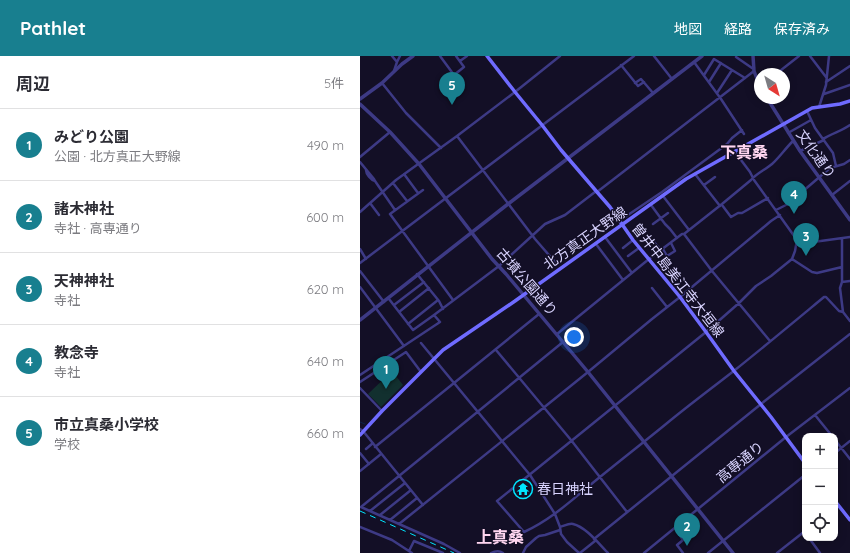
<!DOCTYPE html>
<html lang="ja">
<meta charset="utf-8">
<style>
:root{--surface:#fff;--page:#f2f2f3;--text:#2b2b33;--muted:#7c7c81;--line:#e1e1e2;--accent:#187f8f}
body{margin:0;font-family:Quicksand,"Noto Sans JP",sans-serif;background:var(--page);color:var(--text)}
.controls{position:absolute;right:12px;bottom:12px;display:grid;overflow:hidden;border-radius:8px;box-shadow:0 2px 10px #0003}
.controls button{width:36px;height:36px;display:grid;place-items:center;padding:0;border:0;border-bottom:1px solid var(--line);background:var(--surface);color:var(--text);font:20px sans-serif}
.compass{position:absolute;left:394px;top:12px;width:36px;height:36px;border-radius:50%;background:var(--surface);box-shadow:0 2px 10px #0003;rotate:143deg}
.you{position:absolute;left:214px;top:281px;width:14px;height:14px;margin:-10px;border:3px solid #fff;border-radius:50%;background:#1a73e8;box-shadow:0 0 0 6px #1a73e833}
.badge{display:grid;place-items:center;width:26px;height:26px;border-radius:50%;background:var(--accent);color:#fff;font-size:13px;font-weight:700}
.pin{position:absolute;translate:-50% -33px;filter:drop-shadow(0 1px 2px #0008)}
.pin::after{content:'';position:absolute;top:21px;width:14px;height:12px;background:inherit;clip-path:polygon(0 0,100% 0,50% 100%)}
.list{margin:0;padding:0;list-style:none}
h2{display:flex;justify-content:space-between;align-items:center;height:52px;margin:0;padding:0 16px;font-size:17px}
h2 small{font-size:13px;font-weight:400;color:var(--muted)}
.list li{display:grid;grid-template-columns:26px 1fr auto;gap:12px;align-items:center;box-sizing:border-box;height:72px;padding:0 16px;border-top:1px solid var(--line)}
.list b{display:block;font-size:15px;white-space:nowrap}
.list p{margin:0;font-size:13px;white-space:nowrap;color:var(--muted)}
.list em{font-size:13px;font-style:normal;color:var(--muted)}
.icon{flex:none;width:22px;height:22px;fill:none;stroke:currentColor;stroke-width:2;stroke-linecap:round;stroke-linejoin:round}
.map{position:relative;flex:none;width:490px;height:497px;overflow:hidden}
header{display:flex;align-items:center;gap:24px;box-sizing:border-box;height:56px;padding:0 20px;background:var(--accent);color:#fff}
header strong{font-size:19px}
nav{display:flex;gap:22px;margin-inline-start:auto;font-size:14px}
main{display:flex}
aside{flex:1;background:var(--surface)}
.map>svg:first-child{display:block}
.green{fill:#12302f}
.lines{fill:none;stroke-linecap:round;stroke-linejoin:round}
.stream{stroke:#0c2248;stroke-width:1}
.minor{stroke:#3d3a85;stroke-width:2.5}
.tertiary{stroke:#3d3a85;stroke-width:3.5}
.secondary{stroke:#6f6bff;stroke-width:3.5}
.rail{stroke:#00e5ff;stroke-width:1;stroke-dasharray:6 5;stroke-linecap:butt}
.labels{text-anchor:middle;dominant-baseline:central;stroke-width:3;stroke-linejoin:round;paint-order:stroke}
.street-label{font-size:14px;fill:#d9d4ff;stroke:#130f26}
.poi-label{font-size:14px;fill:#d9d4ff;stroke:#130f26;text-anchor:start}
.quarter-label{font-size:16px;font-weight:bold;fill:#ffd6f0;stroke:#130f26}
</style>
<header>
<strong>Pathlet</strong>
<nav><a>地図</a><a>経路</a><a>保存済み</a></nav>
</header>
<main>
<aside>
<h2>周辺<small>5件</small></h2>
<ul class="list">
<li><span class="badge">1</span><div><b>みどり公園</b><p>公園 · 北方真正大野線</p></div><em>490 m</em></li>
<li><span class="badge">2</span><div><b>諸木神社</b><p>寺社 · 高専通り</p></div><em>600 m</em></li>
<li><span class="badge">3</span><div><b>天神神社</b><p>寺社</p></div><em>620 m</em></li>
<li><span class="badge">4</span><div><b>教念寺</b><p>寺社</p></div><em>640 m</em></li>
<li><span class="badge">5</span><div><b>市立真桑小学校</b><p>学校</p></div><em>660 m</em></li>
</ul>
</aside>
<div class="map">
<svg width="490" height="497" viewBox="0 0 490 497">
<rect width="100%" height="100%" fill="#130f26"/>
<path class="green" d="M32 315 43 329 21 351 8 338Z"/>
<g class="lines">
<path class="stream" d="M0 366 5 368"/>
<path class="minor" d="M32 0 37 6
M80 0 94 19 104 11 96 0
M294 0 312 23
M450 0 466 21
M376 1 392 12H394
M100 5 107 0
M334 6 361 43 384 78
M261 9 278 30 284 26
M34 15 37 6 40 0
M416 18 439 0
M344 19 354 3 385 22
M349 26 361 7
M466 26 490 10
M22 27 46 57 81 92
M275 27 281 23 293 37
M357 37 372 14
M464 38 490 29
M459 51 466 29 469 0
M447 55 455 72 473 97 476 110
M428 77 451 64
M97 80 175 183 195 206
M463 83C472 77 482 75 490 69
M440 95 464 84
M375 96 390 116 394 124 437 184 446 187 490 181
M0 101 30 76
M0 106 14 123 15 125 35 154
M6 114C6 118 11 124 15 125
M44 118 58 137
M335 118 360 150
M33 127 47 145
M344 129 355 121
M63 134 30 158 93 244
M472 139 490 125
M303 140 329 174
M10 147 19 159
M291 149 305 168 310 173 317 182
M362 149 371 161 378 157H382L408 142
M416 154 428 148 470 112 484 108 490 104
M0 156 36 124 97 80 155 36 200 0
M259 165 302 136 367 88 372 82 382 74
M293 168 308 157
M245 181 272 217
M482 183V226L480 232 483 256
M437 184 435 195 432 203 411 220 396 230 379 247 346 276 137 445 164 476C194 462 215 441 240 421 262 403 284 386 306 368 329 349 352 332 375 314 405 290 435 265 464 241H466L479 255 483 256 490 265
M294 186 301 194
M236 188 263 224
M263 192 273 184
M0 193 6 203
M303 193 307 200 315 195 311 187
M268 200 279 192
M432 203 452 216 457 217 482 211
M0 207 274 0
M0 215 24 246
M57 218 79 245 83 253
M482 226 490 225
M0 231 44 290
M292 232 307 251
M29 243 53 274 74 259
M34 249 64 226
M39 256 69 232
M48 268 78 244
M197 278 289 203 322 178H324
M410 285 352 215 324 178 362 148 391 124C397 117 405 114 412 108 419 102 425 93 432 86H434
M61 287 170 419 195 458 200 471 201 478 207 486 219 497
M136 294 211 384 267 456
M0 319 80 266 74 259 139 210 185 168 205 159 235 136H237L394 15
M0 326 46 296 61 316
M0 332 22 355
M455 359 472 380
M0 373 3 375 63 449
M475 384 490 403
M15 391 179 258
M6 393 13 387
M0 397 9 408
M475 397 490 385
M0 415 21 398
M1 451 203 286
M1 451 84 488 100 497
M10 455 45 427
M20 459 51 434
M30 464 57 442
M39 468 228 316 292 263 320 241 411 165 420 159
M0 471 32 484 52 497
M200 471C204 470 209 467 213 468 226 471 239 488 248 497
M315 472 323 484 317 489 323 497
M449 482 460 497
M234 483 401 348 490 278
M49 495 54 485 83 497
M131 497C135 495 139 494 143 497
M163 497 166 491 176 482 179 480 185 479 200 474
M220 497 235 485
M284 497 426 381 490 332
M348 497 445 419
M417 497 445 475"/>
<path class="tertiary" d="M393 0 394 15 400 31
M407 42 440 95 490 164
M0 43 22 27 42 8 53 0
M0 48 30 76 59 108 132 203 146 218 228 316 373 497
M0 264 148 148 342 0"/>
<path class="secondary" d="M127 0 155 36 182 69 201 94 237 136 250 151 273 184 320 241 346 276 374 315 411 361 445 407
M0 379 22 355 83 294 155 245 326 123 452 52 480 48 490 45
M475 445 490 464"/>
<path class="rail" d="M0 455 94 497"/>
</g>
<defs>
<g id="temple-ring" transform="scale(1)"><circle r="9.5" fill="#130f26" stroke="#00e5ff" stroke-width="1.5"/><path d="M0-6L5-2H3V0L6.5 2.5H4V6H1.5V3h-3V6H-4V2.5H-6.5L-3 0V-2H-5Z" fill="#00e5ff"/></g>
</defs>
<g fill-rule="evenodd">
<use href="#temple-ring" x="163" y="433"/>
</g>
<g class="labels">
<g class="street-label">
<text transform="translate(456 98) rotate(55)">文化通り</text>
<text transform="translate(225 182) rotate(-35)">北方真正大野線</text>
<text transform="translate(318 224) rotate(52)">曽井中島美江寺大垣線</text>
<text transform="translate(167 226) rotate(49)">古墳公園通り</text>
<text transform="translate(380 406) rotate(-39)">高専通り</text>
</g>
<g class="poi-label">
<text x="177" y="433">春日神社</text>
</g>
<g class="quarter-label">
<text x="384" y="96">下真桑</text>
<text x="140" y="481">上真桑</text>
</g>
</g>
</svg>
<div class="controls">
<button>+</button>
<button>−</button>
<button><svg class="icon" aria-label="locate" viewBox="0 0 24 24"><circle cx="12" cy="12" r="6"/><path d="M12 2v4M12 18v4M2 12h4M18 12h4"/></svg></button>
</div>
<svg class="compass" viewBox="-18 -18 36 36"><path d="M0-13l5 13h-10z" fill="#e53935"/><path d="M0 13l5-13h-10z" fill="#7c7c81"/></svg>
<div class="you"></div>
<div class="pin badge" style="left:26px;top:333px">1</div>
<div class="pin badge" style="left:327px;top:490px">2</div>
<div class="pin badge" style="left:446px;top:200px">3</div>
<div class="pin badge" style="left:434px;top:158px">4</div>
<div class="pin badge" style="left:92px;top:49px">5</div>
</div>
</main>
